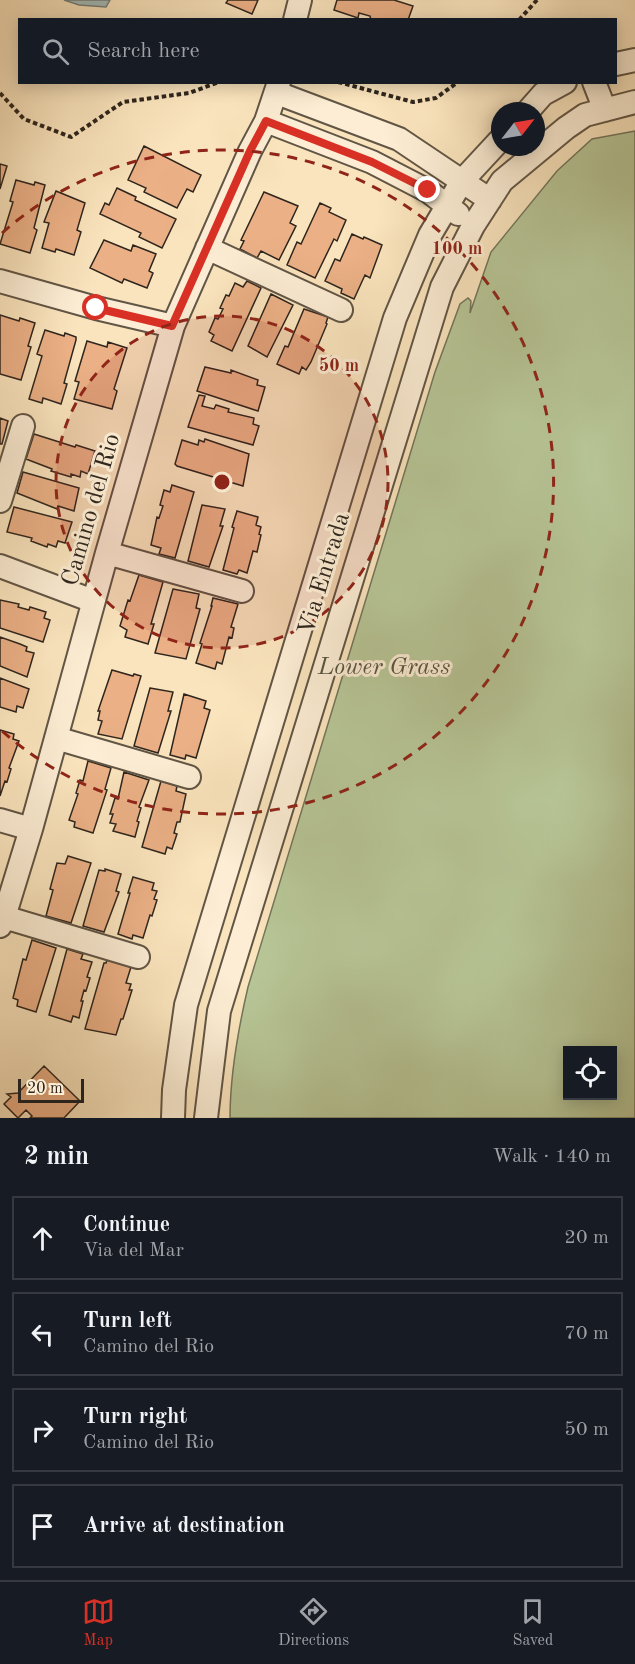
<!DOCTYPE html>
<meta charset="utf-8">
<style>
:root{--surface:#171b24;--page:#20242c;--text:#f1f3f6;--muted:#9ea1a6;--line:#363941;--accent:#d93025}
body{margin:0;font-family:"Old Standard TT",serif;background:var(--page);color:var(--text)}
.controls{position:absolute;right:18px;bottom:18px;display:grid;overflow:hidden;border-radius:0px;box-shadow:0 3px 15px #0003}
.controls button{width:54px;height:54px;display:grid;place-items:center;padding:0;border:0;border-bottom:2px solid var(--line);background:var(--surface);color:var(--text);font:30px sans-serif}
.compass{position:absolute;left:491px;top:102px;width:54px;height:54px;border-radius:50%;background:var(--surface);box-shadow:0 3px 15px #0003;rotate:59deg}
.scale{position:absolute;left:18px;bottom:15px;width:66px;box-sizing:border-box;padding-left:6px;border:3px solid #2e251d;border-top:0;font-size:16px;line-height:21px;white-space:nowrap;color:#2e251d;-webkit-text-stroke:4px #fcedd4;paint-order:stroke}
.stop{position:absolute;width:18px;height:18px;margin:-14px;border:4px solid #d93025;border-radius:50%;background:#fff}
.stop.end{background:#d93025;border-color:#fff;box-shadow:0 2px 6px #0008}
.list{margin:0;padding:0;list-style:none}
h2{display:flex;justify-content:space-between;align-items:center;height:78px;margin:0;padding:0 24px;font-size:26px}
h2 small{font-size:20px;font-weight:400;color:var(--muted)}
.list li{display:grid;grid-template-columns:39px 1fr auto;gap:18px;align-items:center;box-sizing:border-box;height:84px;margin:0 12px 12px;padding:0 12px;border:2px solid var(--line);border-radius:0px}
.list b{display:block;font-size:22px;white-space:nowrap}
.list p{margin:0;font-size:20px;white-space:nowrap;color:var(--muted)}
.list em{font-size:20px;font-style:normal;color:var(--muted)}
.icon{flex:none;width:33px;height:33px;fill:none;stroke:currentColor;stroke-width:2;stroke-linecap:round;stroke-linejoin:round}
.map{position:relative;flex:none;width:635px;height:1118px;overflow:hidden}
.search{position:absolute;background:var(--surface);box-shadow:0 3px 15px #0003;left:18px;right:18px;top:18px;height:66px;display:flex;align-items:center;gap:15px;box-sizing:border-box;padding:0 21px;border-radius:0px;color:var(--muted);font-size:22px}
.sheet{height:462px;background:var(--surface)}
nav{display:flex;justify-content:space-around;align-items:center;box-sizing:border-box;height:84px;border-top:2px solid var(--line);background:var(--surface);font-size:16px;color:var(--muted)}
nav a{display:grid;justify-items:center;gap:3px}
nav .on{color:var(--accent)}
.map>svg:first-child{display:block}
.green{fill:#b7c596;stroke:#72755a;stroke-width:1.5;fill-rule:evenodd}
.water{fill:#a2bcbb;stroke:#74807c;stroke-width:1.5}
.building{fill:#ebb086;stroke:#2e251d;stroke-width:1.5}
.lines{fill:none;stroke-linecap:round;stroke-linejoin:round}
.minor-casing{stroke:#615545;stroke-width:26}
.path{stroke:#2e251d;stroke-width:4;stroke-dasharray:4.5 3;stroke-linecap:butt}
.minor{stroke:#fcedd4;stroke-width:22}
.route{stroke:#d93025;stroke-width:8}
.ring{fill:none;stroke:#8f2418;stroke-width:3;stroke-dasharray:10 8}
.labels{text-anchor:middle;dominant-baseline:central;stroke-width:6;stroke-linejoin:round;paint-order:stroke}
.street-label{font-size:24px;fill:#2e251d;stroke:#fcedd4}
.park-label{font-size:24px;font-style:italic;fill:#575541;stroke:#fcedd4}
.centre{fill:#8f2418;stroke:#fcedd4;stroke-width:3}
.ring-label{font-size:18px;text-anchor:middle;font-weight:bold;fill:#8f2418;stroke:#fcedd4;stroke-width:6;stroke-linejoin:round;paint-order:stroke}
</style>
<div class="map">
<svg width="635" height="1118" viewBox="0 0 635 1118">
<rect width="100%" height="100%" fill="#fae4bd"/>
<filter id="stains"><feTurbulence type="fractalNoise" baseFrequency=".00333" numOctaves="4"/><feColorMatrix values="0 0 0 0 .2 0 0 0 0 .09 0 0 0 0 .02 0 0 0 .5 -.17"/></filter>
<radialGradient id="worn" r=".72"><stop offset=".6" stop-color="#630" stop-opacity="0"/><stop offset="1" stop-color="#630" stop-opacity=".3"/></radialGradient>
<path class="green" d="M635 131V1118H230C230 1073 238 1030 248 987L435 372 460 304 468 298 471 301 470 313 491 252 557 171 592 139ZM568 1050H612V1096H568Z"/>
<path class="water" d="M64 0H110L106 7 79 5Z"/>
<path class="building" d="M228 0H258L252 14 226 3Z
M337 0H394L413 6 408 20H371L370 16 359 13 358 18 334 10Z
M144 146 201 175 193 192 187 189 177 208 144 192 146 188 128 180Z
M0 164 7 166 0 189Z
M16 180 34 185 35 182 45 185 34 228 37 230 30 253 0 244 13 202 10 201Z
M117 188 136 197 135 200 176 219 162 248 139 237 141 233 100 214 105 203 109 205Z
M56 191 85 203 77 230 81 232 74 255 56 249 55 252 42 248 49 223 44 222Z
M264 192 298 206 290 223 296 226 279 260 261 251 257 258 240 249 244 241 241 240Z
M320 203 331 208 329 212 346 220 337 241 334 239 315 278 287 265 297 242 301 244Z
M352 234 363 239 364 237 382 245 370 278 365 275 354 299 341 293 342 289 325 281 335 259 340 261Z
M104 240 131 251 133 245 156 254 149 271 153 273 147 288 124 279 122 283 90 268Z
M247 281 261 288 232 351 211 341 214 335 209 332 215 318 218 319 223 309 220 308 226 295 229 296 235 283 243 287Z
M271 294 293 305 267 357 248 346Z
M304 309 328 317 326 323 327 324 311 362 306 370 302 367 299 374 277 364 285 346 288 347Z
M0 315 19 321 20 318 35 323 28 346 31 347 21 380 0 374Z
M45 330 64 336 65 333 76 337V340L64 383 67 384 61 404 43 398 42 403 29 399 42 356 37 354Z
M87 341 107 347 108 342 127 348 114 389 117 391 112 409 74 399 79 382 75 381Z
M205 367 231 373V370L258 380 257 385 265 387 258 411 197 391Z
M199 395 205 396 202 406 214 409 216 405 229 409 228 412 254 418 253 424 259 426 253 445 188 427Z
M0 418 8 421 2 444H0Z
M34 434 75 447 76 445 95 451 88 474 81 471 80 477 71 474V477L51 471 52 469 26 459Z
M205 439 249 454 243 486 177 466 175 464 182 440 198 445 199 440 204 442Z
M23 472 79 488 74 511 58 506 57 509 17 493Z
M172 485 194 492 175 558 159 554 161 548 151 545 157 517 159 518 163 506 160 505 164 490 170 492Z
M202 505 225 509 220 526H223L209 567 188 561Z
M14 507 72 522 65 543 58 541 56 547 48 544 47 547 31 541 32 538 7 532Z
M237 511 258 517 256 525 261 527 259 534 261 535 257 552 253 551 247 573 239 570 237 574 223 570 234 528 232 527Z
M139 575 163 582 151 624H154L148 644 125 637 127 630 120 626 128 600 130 601Z
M173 589 199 594 196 608 200 609 186 659 155 653Z
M213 598 238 604 231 627 234 628 232 638 229 637 222 664 217 662 215 669 196 663 202 644 200 643 212 606H211Z
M0 600 19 604 18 607 29 610 30 607 46 612 44 618 50 620 43 642 0 628Z
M0 637 20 644 27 647 26 651 34 653 27 677 0 666Z
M112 670 133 676 134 674 141 676 122 739 98 734 102 721 98 720 100 711H98Z
M0 678 29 689 23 708 17 706 16 712 0 707Z
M150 688 173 692 168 711H171L158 753 134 746Z
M184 694 206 701 204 708 210 710 196 758 186 755 185 759 170 755Z
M0 730 14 734 13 739 19 741 9 768 11 769 7 782 5 781 0 796Z
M88 761 111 768 105 789 107 790 93 833 74 827 75 822 69 820 78 794 76 793 80 780 83 781Z
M124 772 149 780 139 807 141 808 137 821 139 822 135 837 113 831 116 824 110 823 113 814H110L115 798 118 799Z
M161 781 177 786 176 791 186 794 180 822H177L174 833 177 834 172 849 167 847 165 854 142 847Z
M68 856 91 863 71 923 46 916 53 890 50 889 57 863 65 864Z
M105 869 121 874 116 891 119 892 104 932 83 926 99 870 105 871Z
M133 877 154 883 152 890 157 891 154 899 157 900 152 916 150 915 143 938 133 935 132 939 118 934 130 893H128Z
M32 940 56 948 36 1012 17 1006 18 1000 13 998 23 959 26 960Z
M67 949 83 954 81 959 92 962 87 977 90 978 86 991 84 990 81 1001H83L79 1018 73 1016 71 1022 49 1015Z
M107 960 131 967 126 983 131 984 129 990H132L123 1019H121L116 1035 85 1029 104 963H106Z
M44 1066 80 1101 64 1118H30L32 1116 26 1110 18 1118 4 1104 11 1097 7 1094 18 1093Z"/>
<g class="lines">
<g class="minor-casing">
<path id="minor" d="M295 20 300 0
M616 64 635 60
M594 82 605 110
M277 93 399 139 490 200
M528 111 543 94 565 82
M266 121 372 162 428 191 458 214
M207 248 341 310
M0 281 96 308 173 326
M0 501 23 426
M107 553 242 591
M0 566 93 601
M56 738 189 777
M0 820 31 829
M4 917 138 957
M0 926 4 917 31 829 107 553 173 326 250 151 266 121 279 82
M173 1118 174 1090 186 1005 395 318 430 235 462 181 500 140
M206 1118 219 1011 442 287 473 226 502 181 566 128 585 115 635 102"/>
</g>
<path class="path" d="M519 20 537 0
M338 82 413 102 436 98 458 82
M0 93 24 119 71 137 123 102 189 93 219 82"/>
<use href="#minor" class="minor"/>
</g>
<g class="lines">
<path class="route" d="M96 308 172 326 250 151 266 121 372 162 428 190"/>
</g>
<circle cx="222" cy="482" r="166" fill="#8f2418" fill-opacity=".12"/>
<g class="ring">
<circle cx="222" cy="482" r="166"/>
<path d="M2 233A332 332 0 1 1 2 731"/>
</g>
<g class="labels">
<g class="street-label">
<text transform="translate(92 510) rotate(-74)">Camino del Rio</text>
<text transform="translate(325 574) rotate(-73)">Via Entrada</text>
</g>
<g class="park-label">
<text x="384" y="668">Lower Grass</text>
</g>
</g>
<circle cx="222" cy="482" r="9" class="centre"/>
<g class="ring-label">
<text x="457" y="254">100 m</text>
<text x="339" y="371">50 m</text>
</g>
<rect width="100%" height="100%" filter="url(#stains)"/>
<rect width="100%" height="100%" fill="url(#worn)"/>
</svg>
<div class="controls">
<button><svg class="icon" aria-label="locate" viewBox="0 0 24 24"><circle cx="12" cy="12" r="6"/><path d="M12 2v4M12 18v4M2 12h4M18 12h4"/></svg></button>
</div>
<svg class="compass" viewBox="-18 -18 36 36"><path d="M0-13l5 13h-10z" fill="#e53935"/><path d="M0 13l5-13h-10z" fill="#9ea1a6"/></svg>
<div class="scale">20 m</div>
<div class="stop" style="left:96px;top:308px"></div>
<div class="stop end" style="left:428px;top:190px"></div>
<div class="search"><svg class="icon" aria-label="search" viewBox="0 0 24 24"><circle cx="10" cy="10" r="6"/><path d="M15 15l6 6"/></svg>Search here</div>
</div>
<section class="sheet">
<h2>2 min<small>Walk · 140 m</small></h2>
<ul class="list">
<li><svg class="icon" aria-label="ahead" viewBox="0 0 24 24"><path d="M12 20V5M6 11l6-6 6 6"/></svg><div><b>Continue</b><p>Via del Mar</p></div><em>20 m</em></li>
<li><svg class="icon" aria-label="left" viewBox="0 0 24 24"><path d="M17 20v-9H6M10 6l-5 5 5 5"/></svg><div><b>Turn left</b><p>Camino del Rio</p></div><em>70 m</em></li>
<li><svg class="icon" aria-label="right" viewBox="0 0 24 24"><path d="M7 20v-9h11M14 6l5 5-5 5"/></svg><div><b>Turn right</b><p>Camino del Rio</p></div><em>50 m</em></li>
<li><svg class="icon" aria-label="arrive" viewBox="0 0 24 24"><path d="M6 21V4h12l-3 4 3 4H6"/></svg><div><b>Arrive at destination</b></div></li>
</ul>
</section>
<nav>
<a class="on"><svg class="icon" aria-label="map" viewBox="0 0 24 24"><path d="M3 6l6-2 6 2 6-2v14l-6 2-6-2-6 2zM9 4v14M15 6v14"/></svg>Map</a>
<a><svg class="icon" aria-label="directions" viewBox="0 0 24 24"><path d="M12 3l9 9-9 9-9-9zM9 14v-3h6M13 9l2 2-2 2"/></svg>Directions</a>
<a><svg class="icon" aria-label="saved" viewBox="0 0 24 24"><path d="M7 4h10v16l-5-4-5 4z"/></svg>Saved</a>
</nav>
